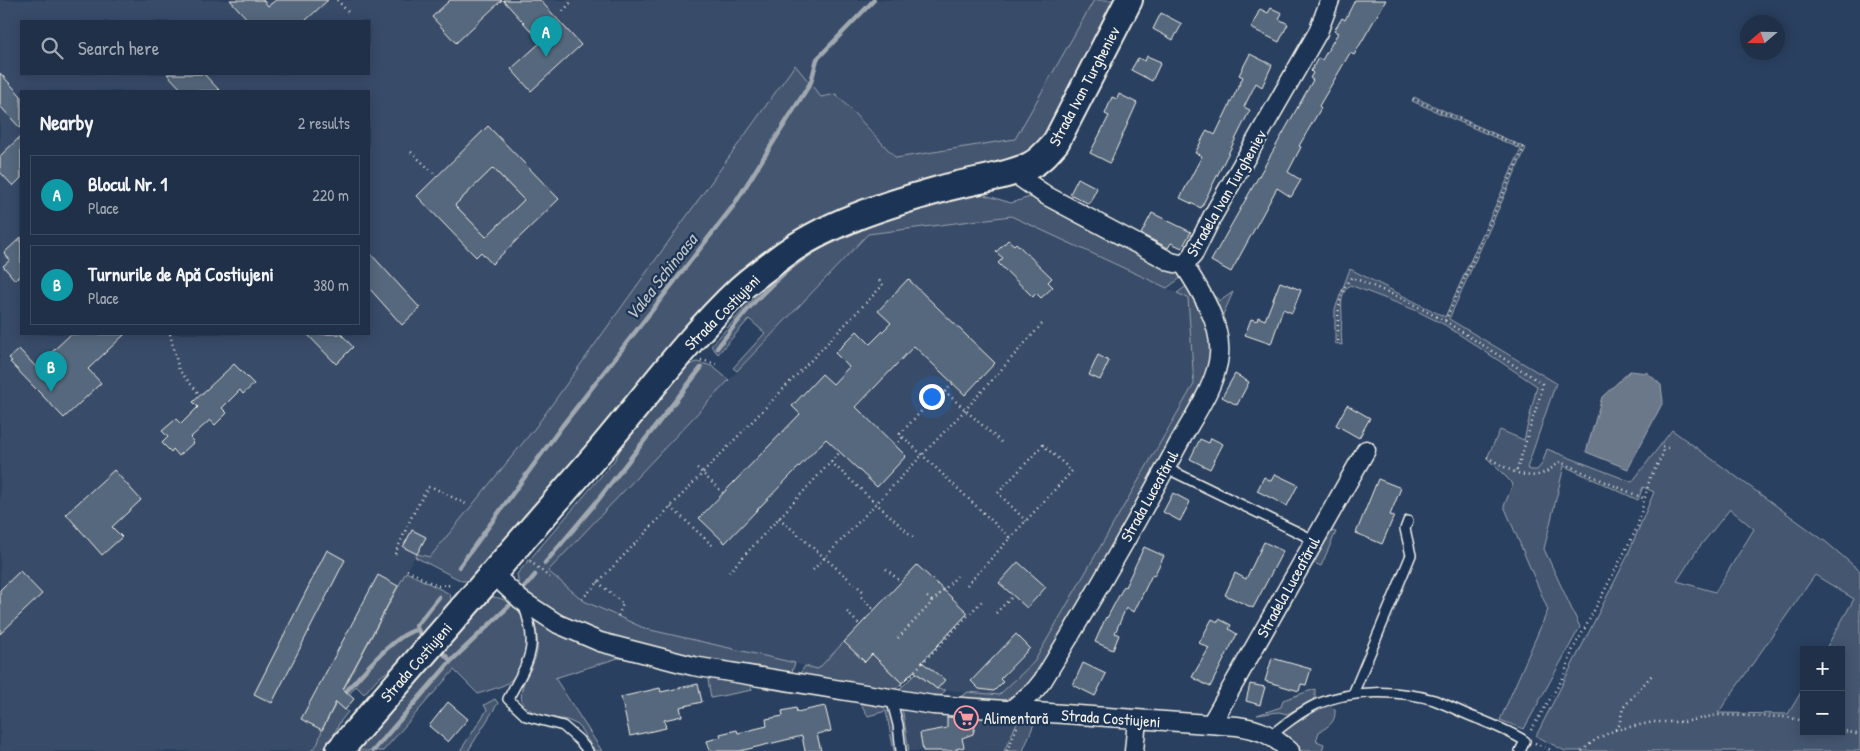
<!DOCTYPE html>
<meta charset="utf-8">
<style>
:root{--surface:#203048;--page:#2d3c52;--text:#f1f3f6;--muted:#a2a9b4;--line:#3d4b60;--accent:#bca0f2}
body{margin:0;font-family:"Patrick Hand",sans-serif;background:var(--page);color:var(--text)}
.controls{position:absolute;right:15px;bottom:15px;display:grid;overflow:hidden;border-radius:0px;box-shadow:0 2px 12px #0003}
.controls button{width:45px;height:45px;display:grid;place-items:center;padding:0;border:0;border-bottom:1px solid var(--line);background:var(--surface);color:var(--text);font:25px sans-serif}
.compass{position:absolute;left:1740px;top:15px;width:45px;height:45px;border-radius:50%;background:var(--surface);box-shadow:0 2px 12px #0003;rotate:250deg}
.you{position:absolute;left:931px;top:396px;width:18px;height:18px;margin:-12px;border:4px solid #fff;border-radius:50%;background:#1a73e8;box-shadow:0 0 0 8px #1a73e833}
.badge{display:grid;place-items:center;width:32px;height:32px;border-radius:50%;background:var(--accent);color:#fff;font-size:16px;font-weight:700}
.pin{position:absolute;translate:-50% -41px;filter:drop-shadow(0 1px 2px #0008)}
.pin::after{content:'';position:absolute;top:26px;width:18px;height:15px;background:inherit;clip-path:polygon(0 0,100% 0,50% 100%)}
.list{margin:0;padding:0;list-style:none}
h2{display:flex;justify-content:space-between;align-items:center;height:65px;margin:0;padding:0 20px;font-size:21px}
h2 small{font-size:16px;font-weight:400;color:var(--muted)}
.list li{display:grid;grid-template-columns:32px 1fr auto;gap:15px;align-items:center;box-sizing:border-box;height:80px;margin:0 10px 10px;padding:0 10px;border:1px solid var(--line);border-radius:0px}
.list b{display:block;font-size:19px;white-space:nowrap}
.list p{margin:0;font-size:16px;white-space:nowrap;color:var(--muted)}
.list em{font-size:16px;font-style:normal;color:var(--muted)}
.icon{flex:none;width:28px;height:28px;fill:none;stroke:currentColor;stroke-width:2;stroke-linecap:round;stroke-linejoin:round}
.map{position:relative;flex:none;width:1860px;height:751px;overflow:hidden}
.search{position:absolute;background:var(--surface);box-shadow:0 2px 12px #0003;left:20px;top:20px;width:350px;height:55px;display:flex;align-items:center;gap:12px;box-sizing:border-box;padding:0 18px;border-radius:0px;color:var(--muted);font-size:19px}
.panel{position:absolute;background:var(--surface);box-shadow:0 2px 12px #0003;left:20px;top:90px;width:350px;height:245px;border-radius:0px}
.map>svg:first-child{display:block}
.built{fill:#374c69;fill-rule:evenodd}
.green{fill:#445771;stroke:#9ca4ac;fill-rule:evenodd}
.water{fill:#6a788a;stroke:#a1a8b0}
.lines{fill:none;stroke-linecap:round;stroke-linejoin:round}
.stream{stroke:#a1a8b0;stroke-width:4.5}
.building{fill:#56677d;stroke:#f4f1e8;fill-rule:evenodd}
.lane-casing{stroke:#f4f1e8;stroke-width:12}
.street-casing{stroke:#f4f1e8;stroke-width:21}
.secondary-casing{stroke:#f4f1e8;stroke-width:30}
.path{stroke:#f4f1e8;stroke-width:2.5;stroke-dasharray:1 4;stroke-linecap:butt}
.lane{stroke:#1d3557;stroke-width:9}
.street{stroke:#1d3557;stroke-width:18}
.secondary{stroke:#1d3557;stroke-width:26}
.labels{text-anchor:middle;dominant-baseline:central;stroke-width:4.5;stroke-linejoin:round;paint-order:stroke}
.street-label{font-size:16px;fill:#f4f1e8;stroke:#1d3557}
.poi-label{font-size:16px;fill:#f4f1e8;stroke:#1d3557;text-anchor:start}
.water-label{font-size:18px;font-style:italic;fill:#bdc1c2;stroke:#1d3557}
</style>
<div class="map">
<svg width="1860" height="751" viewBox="0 0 1860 751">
<rect width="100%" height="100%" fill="#2a4060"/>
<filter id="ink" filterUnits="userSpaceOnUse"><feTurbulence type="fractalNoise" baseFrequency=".02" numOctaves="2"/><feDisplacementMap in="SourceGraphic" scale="10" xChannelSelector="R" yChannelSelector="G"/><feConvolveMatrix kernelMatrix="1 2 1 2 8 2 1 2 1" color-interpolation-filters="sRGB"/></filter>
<g filter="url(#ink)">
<path class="built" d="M0 0H1094L1015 139 896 158 836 94 821 97 795 65 535 428 430 557 416 554 322 730 318 743 311 751H0ZM21 21H369V74H21ZM21 91H369V334H21Z
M1011 216 1188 298 1194 384 1034 663 999 695 937 689 913 671 818 669 646 629 584 601 547 571 868 234Z
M902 707 1019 718 1004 751H909Z"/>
<path class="green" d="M1094 0H1122L1038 153 800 237 473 581H462L415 557 417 554 430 557 535 428 795 65 821 97 836 94 896 158 1015 139Z
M1414 97 1526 148 1449 319 1556 383 1527 468 1531 470H1537L1542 464 1547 449 1632 482 1672 430 1826 542 1860 571V751H1565L1536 736 1626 559 1654 492 1643 487 1638 500 1564 466 1544 549 1580 627 1524 729 1500 720 1548 610 1504 506 1513 484 1487 458 1500 430 1524 440 1537 386 1445 325 1415 310 1350 285C1339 294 1342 305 1342 318 1341 327 1341 336 1342 345L1335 343V309L1350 269 1445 317 1521 149 1412 101ZM1730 509 1754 529 1715 592 1677 581 1697 550ZM1815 575 1854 599 1825 650H1841V732H1804V687L1788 714 1718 713Z
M493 168 524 200 486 237 455 205Z
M975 192 1011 203 1030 197 1041 198 1138 249 1182 277 1167 288 1011 216 868 234 737 371 733 368 765 333 749 319 718 354 711 346 762 289 790 264 856 227Z
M1189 284 1196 295 1216 351 1203 387 1168 443 1150 481 1045 671 1011 698 999 702 982 698 957 703 952 702 968 692 999 695 1034 662 1194 384 1188 298 1177 293Z
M1233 292 1218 326 1207 297 1212 294 1220 301Z
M697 362 712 366 729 380 548 571 584 601 646 629 795 663 790 677 691 659 605 639 573 622 527 592 519 586 517 574 614 461 629 434 687 366Z
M1325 530 1336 532 1321 566 1314 563 1274 627Z
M406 572 450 594 452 604 401 661 376 680 364 694 356 686 340 705 348 712 340 722 326 751H311L318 743 322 730Z
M493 597C535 602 534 655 510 681 506 686 486 691 478 694L454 670 383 751H348L482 602Z
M533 615 647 661 618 658 555 678 602 751H595L578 725 567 720 541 716 530 710 522 702C518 682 534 670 537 651 539 639 535 627 533 615Z
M844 642 865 661 872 654 902 683 889 695 797 678 805 666 818 669Z
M916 673 937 689 946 690 940 696H893Z
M707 674 750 679 752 690 711 698Z
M1315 689V699L1287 714 1279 712 1257 715 1281 707 1283 700Z
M495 699 498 703 468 751H460L487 710 484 705Z
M858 699 887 703 893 719 898 751H894L886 711 868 716Z
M1326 705 1331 706 1335 710C1336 722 1329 726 1319 732L1316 741 1324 744 1322 751H1296L1276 735Z
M898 706 902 707 909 751H904V740Z
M1019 718 1036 719 1023 751H1004Z"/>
<path class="water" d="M1630 371 1648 373 1661 385 1663 402 1628 469 1586 452 1602 397Z"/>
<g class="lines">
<path class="stream" d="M717 348C746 310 773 277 814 251 829 242 847 235 863 228
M545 563 594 505 701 368
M459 567 562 426 734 205 811 82 817 59 874 0
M525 587 535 575
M420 634 416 626 439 597
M451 661 509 606
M344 694C360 676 394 635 416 630
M373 751 451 661 444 654"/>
</g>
<path class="building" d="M230 0H263L268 6 276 0H328L305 21H249Z
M450 0H502L456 43 432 17Z
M503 0H540L581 45 531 91 511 69 541 42Z
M1355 0H1386L1354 55 1350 53 1319 106 1321 108 1299 146 1301 147 1288 172 1301 180 1291 197 1277 188 1231 272 1211 261 1313 80 1310 78 1313 73 1311 71 1318 58 1322 60 1338 33 1334 31 1342 18 1345 20Z
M1271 8 1282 13 1279 19 1288 24 1279 42 1251 28 1260 9 1268 13Z
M1161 13 1182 24 1173 40 1153 29Z
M1250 54 1272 65 1262 87 1256 83 1244 107 1250 110 1201 208 1180 198 1202 156 1195 153 1207 130 1215 135 1243 77 1239 75Z
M1147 56 1161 62 1152 81 1131 70 1138 58 1145 61Z
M0 73 21 96V129L0 106Z
M167 74H204L220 91H183Z
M1119 94 1137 103 1110 163 1090 153 1109 116 1105 114 1112 97 1117 99Z
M488 126 559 199 492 264 481 252 476 257 417 196ZM493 168 524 200 486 237 455 205Z
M21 136V178L13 186 0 172V156Z
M1078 178 1097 188 1089 204 1070 194Z
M1152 213 1191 232 1182 248 1171 243 1168 248 1141 234Z
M21 237V274L15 280 3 266 10 260 4 253Z
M1008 240 1014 245 1016 243 1052 278 1048 282 1053 287 1041 298 1036 293 1033 297 998 263 1003 258 996 252Z
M369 252 420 308 402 325 369 288Z
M908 279 995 363 965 395 914 346 856 407 906 456 877 487 826 439 725 543 699 518 800 414 792 406 822 374 833 384 849 367 835 353 857 331 870 344 891 323 878 311Z
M1280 282 1301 290 1292 313 1283 309 1271 344 1245 335 1251 319 1257 321 1258 317 1265 320Z
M71 334H125L88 369 101 383 64 418 10 362 12 361 9 358 19 349 36 367Z
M307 334H341L353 347 336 364Z
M1098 355 1109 361 1100 380 1089 375Z
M234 364 254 384 243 394 240 390 222 408 227 413 215 425 210 420 190 438 194 442 179 456 173 449 171 452 162 443 168 437 162 431 176 419 181 424 198 407 193 402Z
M1235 374 1249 382 1237 405 1222 397Z
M1347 405 1370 418 1359 438 1336 425Z
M1211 438 1223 444 1210 469 1190 459 1200 439 1209 443Z
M114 470 141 500 112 527 122 537 102 555 66 514Z
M1275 474 1298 485 1287 506 1257 491 1264 477 1271 481Z
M1378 479 1401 488 1390 515 1394 516 1382 544 1356 533Z
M1173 493 1190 502 1180 521 1163 512Z
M412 530 426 537 417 554 403 547Z
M1264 542 1283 551 1253 608 1225 595 1235 573 1246 579Z
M1144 547 1164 556 1154 576 1152 575 1134 612 1126 608 1115 633 1119 635 1113 650 1095 642 1106 617 1107 618 1124 586 1125 587Z
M327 550 345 560 272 703 254 694Z
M1018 562 1046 587 1027 608 999 583Z
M917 565 968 613 922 662 945 680 937 689 914 671 902 683 872 654 865 662 844 642Z
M20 571 42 594 0 634V590Z
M378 575 398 586 343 689 354 699 345 710 336 702 322 730 301 719Z
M1212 619 1218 622 1219 619 1231 625 1229 629 1237 634 1210 687 1192 677 1209 648 1199 643Z
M1016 634 1030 648 1000 679 1003 682 994 691 979 689 971 681Z
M1272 658 1311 669 1306 685 1301 684 1299 691 1265 681Z
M1083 663 1106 674 1095 696 1073 685Z
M698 684 702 702 680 707 682 716 664 720 666 728 630 736 621 697 660 688 661 692Z
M1250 684 1265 687 1260 705 1246 701Z
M448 702 468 719 448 742 429 726Z
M825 706 831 731 817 734 821 751H805L802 736 740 751H710L707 741 721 737 720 734 737 730 738 733 767 726 766 719 783 716 782 711 796 708 797 712Z
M947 717 977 719 973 734 962 738 964 747 956 749V751H923L920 733 947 728Z"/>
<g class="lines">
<g class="lane-casing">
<path id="lane" d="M1166 468 1314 540
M523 604C540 648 529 660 508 699L526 716 563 726 579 740 588 751
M1353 694 1411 555 1405 529 1408 521
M891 698 898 725 901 751
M1270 736C1285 724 1300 712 1317 704 1353 689 1398 690 1434 700 1448 705 1462 713 1476 718 1493 725 1509 731 1525 741L1520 751"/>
</g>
<g class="street-casing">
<path id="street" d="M1012 172 1047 196 1171 262 1184 265 1193 255 1212 217 1318 32 1330 0
M493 574 521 600 558 624 600 642 693 666 933 705 1237 726C1260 729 1272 735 1290 751
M1010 711 1035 690 1043 680C1091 602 1137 522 1180 441 1194 416 1217 383 1219 355 1222 324 1200 290 1184 265
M1211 724 1366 450
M1134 751 1137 720"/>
</g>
<g class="secondary-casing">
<path id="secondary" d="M339 751C425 651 511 553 597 454 644 399 687 339 740 289 752 278 765 269 778 259 825 223 885 205 942 189 968 181 1008 177 1031 165 1041 160 1048 151 1056 142L1129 0"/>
</g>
<path class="path" d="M337 0 350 14
M563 11 573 0
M1413 99 1524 148 1445 321
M411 152 437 176
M170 334 179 370 200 395
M1338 341C1338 320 1336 294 1352 277L1403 299 1445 321 1534 378 1542 384 1541 393 1516 473
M701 360 716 364
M945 392 953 383
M895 446 903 437
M1487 457C1503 466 1525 482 1544 473 1549 471 1555 465 1560 462L1645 499
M831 462 914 538
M697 468 723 493
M671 507 714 547
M779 518 865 593
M1010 538 1072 471 1043 445 998 493 1026 521
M395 554 412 516 428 487 434 488 468 505
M530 561 550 578
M886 569 901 582
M407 570 437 586 453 585
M813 570 965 410 1043 323
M729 572 840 452
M598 582 623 604 618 616
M967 585 1010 538 900 434 942 389 1001 442
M861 597 874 610
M927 597 933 602
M582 599 883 285 878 279
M847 612 860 625
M996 613 1013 596
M898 638 957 576
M901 685 983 600
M1531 730 1563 678 1573 649 1585 628 1637 528 1650 478 1663 454 1662 447 1668 448
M1615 730 1654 722H1684L1717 715 1787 717 1804 721
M1841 730 1860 735
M1535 743 1553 751
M1007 751 1017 727
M1582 751 1595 740 1615 730 1619 725 1623 708 1652 675"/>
<use href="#lane" class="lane"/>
<use href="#street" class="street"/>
<use href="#secondary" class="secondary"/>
</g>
</g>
<defs>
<g id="supermarket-ring" transform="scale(1.25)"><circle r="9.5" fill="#1d3557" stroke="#ff9aa2" stroke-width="1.5"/><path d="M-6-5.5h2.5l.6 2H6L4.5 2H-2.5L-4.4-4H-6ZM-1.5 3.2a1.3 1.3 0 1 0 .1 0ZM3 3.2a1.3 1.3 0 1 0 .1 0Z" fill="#ff9aa2"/></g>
</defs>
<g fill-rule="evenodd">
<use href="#supermarket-ring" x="966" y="718"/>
</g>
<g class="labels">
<g class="street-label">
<text transform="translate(1084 86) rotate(-62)">Strada Ivan Turgheniev</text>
<text transform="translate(1226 193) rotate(-60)">Stradela Ivan Turgheniev</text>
<text transform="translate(722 312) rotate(-45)">Strada Costiujeni</text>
<text transform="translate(1149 496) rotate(-61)">Strada Luceafărul</text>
<text transform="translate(1288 587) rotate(-61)">Stradela Luceafărul</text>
<text transform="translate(416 662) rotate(-49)">Strada Costiujeni</text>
<text transform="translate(1111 718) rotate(4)">Strada Costiujeni</text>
</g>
<g class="poi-label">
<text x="984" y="718">Alimentară</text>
</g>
<g class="water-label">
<text transform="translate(661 277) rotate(-52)">Valea Schinoasa</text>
</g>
</g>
</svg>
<div class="controls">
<button>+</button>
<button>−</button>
</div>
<svg class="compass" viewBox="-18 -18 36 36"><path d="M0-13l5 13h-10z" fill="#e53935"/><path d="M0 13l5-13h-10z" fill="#a2a9b4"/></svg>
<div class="you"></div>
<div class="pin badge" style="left:546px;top:57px;background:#0f9aa8">A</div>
<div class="pin badge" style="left:51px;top:392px;background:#0f9aa8">B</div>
<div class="search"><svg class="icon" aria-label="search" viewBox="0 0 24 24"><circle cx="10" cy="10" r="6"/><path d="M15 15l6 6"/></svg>Search here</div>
<section class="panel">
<h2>Nearby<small>2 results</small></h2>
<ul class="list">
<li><span class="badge" style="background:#0f9aa8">A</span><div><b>Blocul Nr. 1</b><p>Place</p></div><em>220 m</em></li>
<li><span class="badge" style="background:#0f9aa8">B</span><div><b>Turnurile de Apă Costiujeni</b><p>Place</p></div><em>380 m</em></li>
</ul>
</section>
</div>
